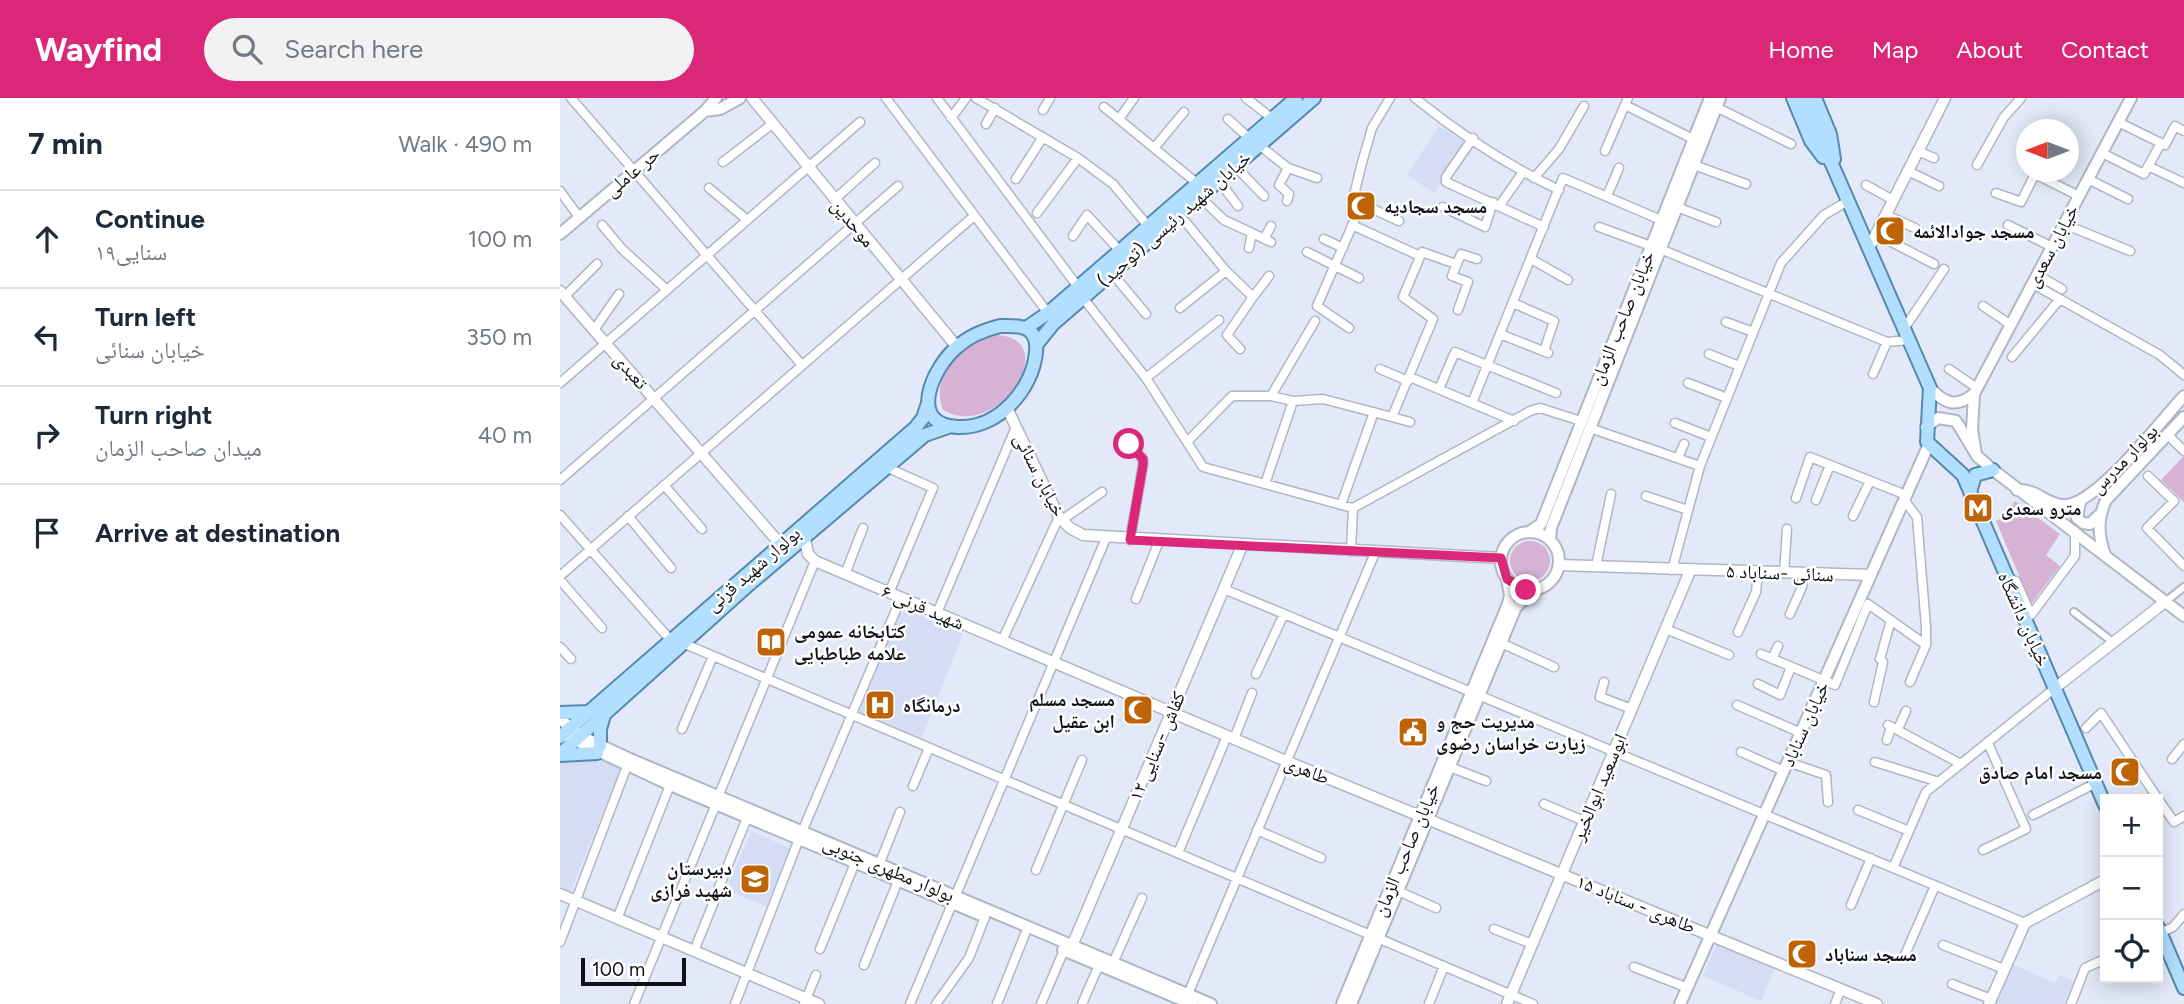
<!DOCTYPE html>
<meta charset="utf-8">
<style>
:root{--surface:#fff;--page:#f2f2f3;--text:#1f2937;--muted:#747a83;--line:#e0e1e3;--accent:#db2777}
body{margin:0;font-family:Figtree,"Noto Naskh Arabic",sans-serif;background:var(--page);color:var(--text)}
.controls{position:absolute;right:21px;bottom:21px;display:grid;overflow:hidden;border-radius:0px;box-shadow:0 4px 18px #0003}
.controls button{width:63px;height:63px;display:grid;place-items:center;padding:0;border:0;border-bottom:2px solid var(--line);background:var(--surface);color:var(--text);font:35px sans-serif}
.compass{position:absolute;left:1456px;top:21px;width:63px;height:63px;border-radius:50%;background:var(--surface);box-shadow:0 4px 18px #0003;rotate:270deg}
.scale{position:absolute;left:21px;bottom:18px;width:105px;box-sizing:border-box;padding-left:7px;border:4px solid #0f1116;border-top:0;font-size:19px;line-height:24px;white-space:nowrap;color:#0f1116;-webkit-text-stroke:5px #fff;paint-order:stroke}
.stop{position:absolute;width:21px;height:21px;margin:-16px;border:5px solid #db2777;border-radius:50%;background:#fff}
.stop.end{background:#db2777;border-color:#fff;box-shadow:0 2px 7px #0008}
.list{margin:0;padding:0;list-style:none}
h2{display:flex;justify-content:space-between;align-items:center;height:91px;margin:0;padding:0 28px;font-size:30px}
h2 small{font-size:23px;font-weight:400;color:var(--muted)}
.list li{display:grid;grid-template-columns:46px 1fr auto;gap:21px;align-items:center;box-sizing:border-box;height:98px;padding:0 28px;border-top:2px solid var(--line)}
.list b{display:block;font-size:26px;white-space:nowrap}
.list p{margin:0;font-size:23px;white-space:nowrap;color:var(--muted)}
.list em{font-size:23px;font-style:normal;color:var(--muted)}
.icon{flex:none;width:38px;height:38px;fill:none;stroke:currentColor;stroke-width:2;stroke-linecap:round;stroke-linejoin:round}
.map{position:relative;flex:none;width:1624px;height:906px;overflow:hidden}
header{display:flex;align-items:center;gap:42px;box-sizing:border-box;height:98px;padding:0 35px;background:var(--accent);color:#fff}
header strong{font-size:33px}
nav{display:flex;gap:38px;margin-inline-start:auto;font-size:24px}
.search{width:490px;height:63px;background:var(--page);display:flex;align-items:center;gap:18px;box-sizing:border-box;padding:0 24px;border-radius:38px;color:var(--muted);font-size:26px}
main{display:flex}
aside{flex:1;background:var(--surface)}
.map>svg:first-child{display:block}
.built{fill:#d5ddf4}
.green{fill:#d6b2d4}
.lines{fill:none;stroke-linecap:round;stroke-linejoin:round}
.pedestrian-casing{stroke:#b0b6c4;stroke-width:10}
.minor-casing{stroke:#b0b6c4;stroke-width:11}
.tertiary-casing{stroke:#b0b6c4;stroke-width:13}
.secondary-casing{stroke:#b0b6c4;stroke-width:14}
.primary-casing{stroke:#5789ac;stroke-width:16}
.pedestrian{stroke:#fff;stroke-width:6}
.minor{stroke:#fff;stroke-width:8}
.tertiary{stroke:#fff;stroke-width:10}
.secondary{stroke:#fff;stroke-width:10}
.primary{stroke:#b2dffd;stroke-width:12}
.route{stroke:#db2777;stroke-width:9}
.labels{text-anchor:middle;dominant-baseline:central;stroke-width:5;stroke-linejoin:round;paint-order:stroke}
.street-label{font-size:19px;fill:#0f1116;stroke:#fff}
.poi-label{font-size:19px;font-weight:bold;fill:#0f1116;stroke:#fff;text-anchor:start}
</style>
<header>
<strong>Wayfind</strong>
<div class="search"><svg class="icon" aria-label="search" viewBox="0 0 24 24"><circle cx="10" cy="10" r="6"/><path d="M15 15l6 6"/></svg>Search here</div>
<nav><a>Home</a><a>Map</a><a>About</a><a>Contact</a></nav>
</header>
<main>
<aside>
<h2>7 min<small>Walk · 490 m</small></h2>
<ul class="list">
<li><svg class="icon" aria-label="ahead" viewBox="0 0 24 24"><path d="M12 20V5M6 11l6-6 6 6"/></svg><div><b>Continue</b><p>سنایی۱۹</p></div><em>100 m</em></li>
<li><svg class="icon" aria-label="left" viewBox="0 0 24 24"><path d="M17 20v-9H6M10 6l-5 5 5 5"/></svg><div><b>Turn left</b><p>خیابان سنائی</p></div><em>350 m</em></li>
<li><svg class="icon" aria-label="right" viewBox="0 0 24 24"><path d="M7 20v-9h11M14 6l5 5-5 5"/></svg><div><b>Turn right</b><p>میدان صاحب الزمان</p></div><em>40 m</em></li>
<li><svg class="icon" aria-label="arrive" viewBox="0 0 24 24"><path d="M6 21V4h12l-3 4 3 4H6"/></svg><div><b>Arrive at destination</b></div></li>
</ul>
</aside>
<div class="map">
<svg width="1624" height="906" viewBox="0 0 1624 906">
<rect width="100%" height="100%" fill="#e3e9f9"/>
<path class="built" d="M879 28 906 46 874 95 847 77Z
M348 512 403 536 361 641 300 615V612L340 516Z
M31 658 61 671 11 793 0 789V665L6 660Z
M191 733 232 751 207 809 166 792Z
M1158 843 1216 867 1201 903 1143 878Z
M1452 866 1495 885 1499 877 1514 883 1504 906H1435Z"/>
<path class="green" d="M437 237C504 241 438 344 383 312 369 275 403 246 437 237Z
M1624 358V404L1601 382Z
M1455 403 1500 436 1486 457 1500 468 1471 506 1436 423 1444 419Z
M950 463a20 20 0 1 1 40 0a20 20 0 1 1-40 0Z"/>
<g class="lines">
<g class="pedestrian-casing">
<path id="pedestrian" d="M1605 504 1624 489
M1514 514 1554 545"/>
</g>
<g class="minor-casing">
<path id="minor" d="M11 0 241 266
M326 0 488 215
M377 0 518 189
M416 0 518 60 553 86 588 128
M686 0 713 21
M855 0C898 35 949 68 999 92
M1065 7 1133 41
M544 9 638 86
M1156 9 1231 46
M483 12 490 0
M391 20 406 0
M559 21 574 0
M668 21 690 41
M1558 24 1605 47 1615 28 1624 33
M426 26 435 10
M913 40 886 79V84L984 129
M699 47 728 70 757 80
M595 49 624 14
M1045 53 1068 0
M1358 53 1374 60
M1542 55 1584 76 1601 45
M163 64 212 26
M1134 67 1186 86
M1417 67 1444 19 1461 0
M675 68 704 98
M1588 68 1624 85
M1348 73 1379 88
M974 80 999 51 1024 8
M456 81 483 39
M1528 81 1568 101
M659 83 678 108
M1306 87 1333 102
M149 90 186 121
M0 93 19 119
M1436 95 1461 104 1475 76 1519 98
M1047 98 1059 70
M640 99 664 122 692 135 689 150
M274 102 315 65
M793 102 839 123
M727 103 729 96 719 87 728 70
M940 107 963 74
M883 109 925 129 933 104
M1117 109 1156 124
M477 115 518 60
M619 116 666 173 693 199 709 178
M1326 117 1355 130
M1504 126 1570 153
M42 127 62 151 106 191
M792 127 860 158
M1448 127 1492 149
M1039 129 1091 148
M692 135 711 144
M1316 136 1374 166
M513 138 527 117 559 152
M704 141 711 128
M764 141 783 150
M1100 151 1327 244 1349 242
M747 154 799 180
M971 161 1008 182
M552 175 586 216
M1477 177 1502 191
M1473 186 1600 257 1624 277
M5 198 37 166
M523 200 586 280 643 369 793 410
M953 205 994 223 984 253
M1423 208 1451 227
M620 210 666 173
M898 212 908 184 892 178 901 156 917 161
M1166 224 1193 234
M789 230 757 208 796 119 793 102 801 68 812 30 830 0
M1344 231 1384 171
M34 232 59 196
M940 236 988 255
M680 251 667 237 693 199
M1149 256 1179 268
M1452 259 1499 202
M820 271 848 283
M1389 271 1417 290
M1313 276 1327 244
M850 279 954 323
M586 280 659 222
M0 285 300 24
M1128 285 1167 300
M879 291 895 254 996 295
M711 298 755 223
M912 305 1003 80 1101 122
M832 319 850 324
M1115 325 1151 339
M1030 330 1140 368
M1608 337 1624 353
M627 344 672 298H711L733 303 763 301 832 319 873 221 843 199 862 154 896 166
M569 346 583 361V367L570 442
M1118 360 1124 346
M328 370 373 390 329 495
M1588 378 1614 403 1587 430 1624 468
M0 382 338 88
M705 386 733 303
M104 387 142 431
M1086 398 1128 412
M1236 400 1250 359 1346 397
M1256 402 1270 367
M1344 402 1357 419 1366 529V547L1350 584
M781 407 814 314
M793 410 970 313 980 310 1021 323
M0 417 106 537
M68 418 111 470
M1293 418 1310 383
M502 422 542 394
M791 453 793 410
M1036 468 1051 396
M1112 472 1140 368 1221 165 1264 117 1288 103
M1224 475 1227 431
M285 476 303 430
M0 478 414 118
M1448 480 1456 483 1471 517 1515 458V433
M0 482 42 530
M664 491 1465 825
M576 501 599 443
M377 515 456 329
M1230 516 1242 489 1243 476
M1106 531 1169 557
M1178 534 1196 494 1198 475
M442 543 499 419
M941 545 994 569
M125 546 973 906
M0 549 11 561
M1201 556 1275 587 1308 506 1366 547
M1212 561 1218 548
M696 576 724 516
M1044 584 1040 599 1072 611
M1198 586 1220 597 1231 569
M1314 604 1323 564 1320 561 1331 522
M1177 607 1241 635
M1328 627 1401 666
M1526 630 1541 615 1598 701
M122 631 153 558
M1338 631 1346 613
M674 641 692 595
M1327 642 1331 629
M1181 654 1224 673
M1612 661 1624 646
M1228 664 1266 677 1268 704
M1315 664 1379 684
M890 669 926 683
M353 688 369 650
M158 699 255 463
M1598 701 1614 724 1624 718
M984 706 1024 723
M1298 712 1349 733
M1473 717 1536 685
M697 732 761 760
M242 734 341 500
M1423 752 1466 731 1428 645
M618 755 667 638
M319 767 340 714
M1333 770 1366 694 1495 590
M476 772 522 662
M159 789 187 720
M838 793 876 810
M1291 807 1311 760
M57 821 110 687
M934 831 972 846
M1598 836 1613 829 1624 816
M0 844 67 668
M1383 847 1444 871
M260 851 295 765
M134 853 155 801
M1344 859 1375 788
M553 865 582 800
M304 867 338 783
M1074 869 1128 890
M1392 886 1431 901
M628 896 815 455
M74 906 156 706
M175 906 239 741
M244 906 256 877
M350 906 546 440
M376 906 409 860 425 819
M437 906 465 836
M481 906 504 852
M522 906 539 867
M869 906 884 868
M1275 906 1281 891
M1511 906 1525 870 1545 861"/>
</g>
<g class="tertiary-casing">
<path id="tertiary" d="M192 0 397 249
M1309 150 1385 0
M0 193 221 447
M447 310 499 419 510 430 523 437 941 460
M245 441 248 456 255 463 726 663 1317 906
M999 467 1311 477
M1495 590 1605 504
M0 796 259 906
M512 848 682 448
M947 906 1130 473
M1429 906 1465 825 1545 782"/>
</g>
<g class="secondary-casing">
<path id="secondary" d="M145 13 160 11 180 0
M0 136 145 13 156 0
M1370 290C1385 306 1396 310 1414 296
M1366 329 1378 320 1396 323 1417 358 1433 372 1624 518
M1416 356 1412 332 1414 296 1571 0
M1457 392C1477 391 1484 405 1502 407 1534 411 1601 322 1624 298
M1520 404 1517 420 1523 425 1530 426 1538 418
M941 463a29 29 0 1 1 58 0a29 29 0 1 1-58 0Z
M969 434 981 426 1150 0
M990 442 991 430 1160 0
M1545 457C1538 436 1537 422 1546 402L1624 319
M0 621 21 638 70 661 651 906
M8 639 110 687 423 818
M503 852 632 906
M782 906 948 506 950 497 947 481
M791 906 956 509 974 492
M1120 906 1369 346"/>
</g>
<g class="primary-casing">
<path id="primary" d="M1233 0 1251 43 1263 59
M1243 0 1370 290 1367 344 1403 377 1545 707
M1255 0 1270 36 1274 61
M440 228C448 228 459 227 467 231 476 236 477 245 476 254 473 291 438 331 398 329 346 327 373 269 397 249 409 238 424 232 440 228Z
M466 230 488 215 736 0
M477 246 493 226 754 0
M1410 394 1415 377 1433 372
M0 615 28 614
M0 639 356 329 363 320 368 305
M40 648V631L44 617
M0 656 186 489 365 337 388 329
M0 657 37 655
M1598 829 1624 890"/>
</g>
<use href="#pedestrian" class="pedestrian"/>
<use href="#minor" class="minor"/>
<use href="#tertiary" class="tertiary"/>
<use href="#secondary" class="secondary"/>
<use href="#primary" class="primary"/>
</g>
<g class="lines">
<path class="route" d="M569 346 583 361V367L570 442 941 460 947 481 966 492"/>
</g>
<defs>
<g id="mosque-square" transform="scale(1.575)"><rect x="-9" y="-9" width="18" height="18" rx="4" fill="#be6406" stroke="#fff"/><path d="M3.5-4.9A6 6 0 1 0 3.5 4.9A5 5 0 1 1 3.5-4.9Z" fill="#fff"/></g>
<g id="metro-square" transform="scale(1.575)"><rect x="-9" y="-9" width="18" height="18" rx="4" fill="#be6406" stroke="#fff"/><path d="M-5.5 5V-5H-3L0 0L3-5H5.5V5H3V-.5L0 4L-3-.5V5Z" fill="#fff"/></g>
<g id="library-square" transform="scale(1.575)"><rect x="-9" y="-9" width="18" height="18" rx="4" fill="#be6406" stroke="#fff"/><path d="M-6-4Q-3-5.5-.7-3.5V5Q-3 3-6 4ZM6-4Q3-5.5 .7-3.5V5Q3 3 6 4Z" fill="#fff"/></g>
<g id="hospital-square" transform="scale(1.575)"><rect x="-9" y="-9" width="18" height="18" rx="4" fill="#be6406" stroke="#fff"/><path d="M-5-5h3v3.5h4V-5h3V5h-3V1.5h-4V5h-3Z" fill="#fff"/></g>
<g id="civic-square" transform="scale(1.575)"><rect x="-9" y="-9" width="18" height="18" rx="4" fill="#be6406" stroke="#fff"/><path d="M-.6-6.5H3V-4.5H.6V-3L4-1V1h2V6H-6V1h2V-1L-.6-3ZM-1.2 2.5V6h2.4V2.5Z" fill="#fff"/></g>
<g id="school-square" transform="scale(1.575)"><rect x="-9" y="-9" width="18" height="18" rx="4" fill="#be6406" stroke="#fff"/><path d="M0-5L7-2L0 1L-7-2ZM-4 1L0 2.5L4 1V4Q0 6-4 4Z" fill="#fff"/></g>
</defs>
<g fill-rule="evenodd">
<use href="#mosque-square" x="801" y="108"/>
<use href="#mosque-square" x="1330" y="133"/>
<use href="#metro-square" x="1418" y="410"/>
<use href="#library-square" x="211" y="544"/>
<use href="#hospital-square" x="320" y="607"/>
<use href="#mosque-square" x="578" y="612"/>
<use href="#civic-square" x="853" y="634"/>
<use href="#mosque-square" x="1565" y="674"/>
<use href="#school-square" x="195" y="781"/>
<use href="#mosque-square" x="1242" y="856"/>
</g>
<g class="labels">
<g class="street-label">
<text transform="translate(72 74) rotate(-40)">حر عاملی</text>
<text transform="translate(614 121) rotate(-41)">خیابان شهید رئیسی (توحید)</text>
<text transform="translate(293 125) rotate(50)">موحدین</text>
<text transform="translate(1492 148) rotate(-62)">خیابان سعدی</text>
<text transform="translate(1062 220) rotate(-68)">خیابان صاحب الزمان</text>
<text transform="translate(71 273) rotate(49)">تعبدی</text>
<text transform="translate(1564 361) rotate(-46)">بولوار مدرس</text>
<text transform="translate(480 377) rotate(63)">خیابان سنائی</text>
<text transform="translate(193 471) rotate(-41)">بولوار شهید قرنی</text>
<text transform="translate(1220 475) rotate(2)">سنائی -سناباد ۵</text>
<text transform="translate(363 509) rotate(23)">شهید قرنی ۶</text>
<text transform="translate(1464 521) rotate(66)">خیابان دانشگاه</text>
<text transform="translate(1245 626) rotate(-66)">خیابان سناباد</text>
<text transform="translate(597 648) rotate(-67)">کفاش -سنایی ۱۲</text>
<text transform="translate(747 672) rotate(22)">طاهری</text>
<text transform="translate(1039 689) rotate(-67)">ابوسعید ابوالخیر</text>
<text transform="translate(846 752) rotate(-67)">خیابان صاحب الزمان</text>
<text transform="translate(329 771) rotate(23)">بولوار مطهری جنوبی</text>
<text transform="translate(1076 806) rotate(22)">طاهری - سناباد ۱۵</text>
</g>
<g class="poi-label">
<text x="824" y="108">مسجد سجادیه</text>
<text x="1353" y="133">مسجد جوادالائمه</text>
<text x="1441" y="410">مترو سعدی</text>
<text x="234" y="533">کتابخانه عمومی<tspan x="234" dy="22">علامه طباطبایی</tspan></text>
<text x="555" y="601" text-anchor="end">مسجد مسلم<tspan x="555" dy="22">ابن عقیل</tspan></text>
<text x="343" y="607">درمانگاه</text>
<text x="876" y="623">مدیریت حج و<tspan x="876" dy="22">زیارت خراسان رضوی</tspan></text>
<text x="1542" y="674" text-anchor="end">مسجد امام صادق</text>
<text x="172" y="770" text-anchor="end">دبیرستان<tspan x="172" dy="22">شهید فرازی</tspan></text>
<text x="1265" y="856">مسجد سناباد</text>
</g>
</g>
</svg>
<div class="controls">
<button>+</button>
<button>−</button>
<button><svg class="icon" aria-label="locate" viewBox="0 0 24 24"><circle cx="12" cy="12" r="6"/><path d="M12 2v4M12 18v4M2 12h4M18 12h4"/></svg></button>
</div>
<svg class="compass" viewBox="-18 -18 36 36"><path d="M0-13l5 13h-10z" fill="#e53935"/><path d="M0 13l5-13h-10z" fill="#747a83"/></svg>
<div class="scale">100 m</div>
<div class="stop" style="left:569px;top:346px"></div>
<div class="stop end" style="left:966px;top:492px"></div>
</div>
</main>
